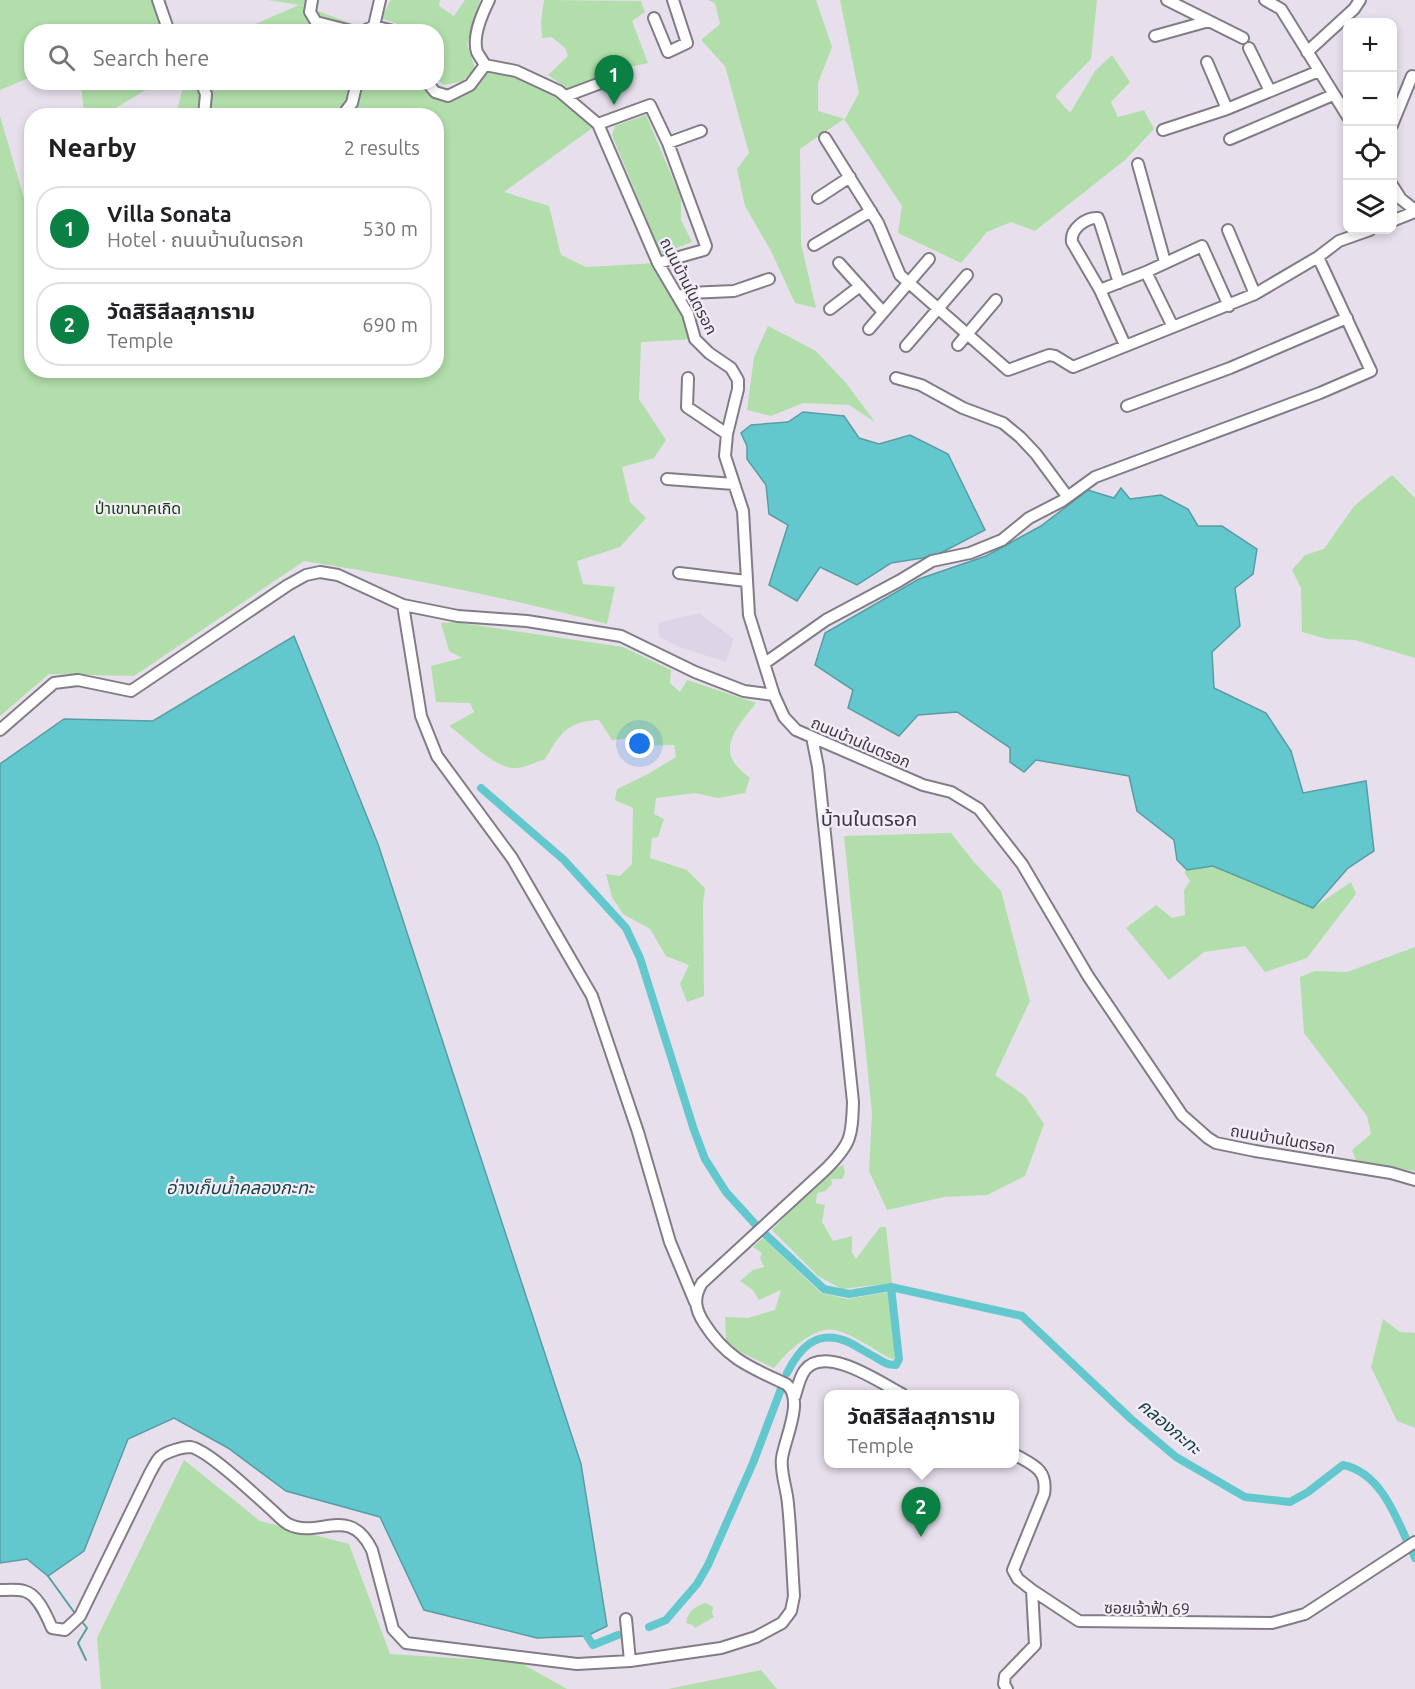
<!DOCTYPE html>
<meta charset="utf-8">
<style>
:root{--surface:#fff;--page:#f2f2f2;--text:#202124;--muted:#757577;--line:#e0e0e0;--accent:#0b8043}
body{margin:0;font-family:Ubuntu,"Noto Sans Thai",sans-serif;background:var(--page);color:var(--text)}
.controls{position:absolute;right:18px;top:18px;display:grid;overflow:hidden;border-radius:12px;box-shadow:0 3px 9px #0003}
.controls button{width:54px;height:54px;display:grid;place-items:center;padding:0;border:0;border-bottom:2px solid var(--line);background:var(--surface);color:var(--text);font:30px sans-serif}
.you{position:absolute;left:640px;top:744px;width:21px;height:21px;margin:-15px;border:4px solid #fff;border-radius:50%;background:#1a73e8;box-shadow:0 0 0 9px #1a73e833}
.badge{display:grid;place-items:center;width:39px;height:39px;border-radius:50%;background:var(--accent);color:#fff;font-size:20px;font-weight:700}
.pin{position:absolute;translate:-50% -50px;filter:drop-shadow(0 2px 3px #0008)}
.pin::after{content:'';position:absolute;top:32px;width:21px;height:18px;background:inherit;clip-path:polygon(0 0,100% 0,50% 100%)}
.popup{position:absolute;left:824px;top:1390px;width:195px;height:78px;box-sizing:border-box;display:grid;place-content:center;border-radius:12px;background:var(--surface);filter:drop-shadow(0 2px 4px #0005);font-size:20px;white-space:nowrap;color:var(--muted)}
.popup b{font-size:22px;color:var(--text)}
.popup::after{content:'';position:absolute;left:50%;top:100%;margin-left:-12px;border:12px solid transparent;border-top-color:var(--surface)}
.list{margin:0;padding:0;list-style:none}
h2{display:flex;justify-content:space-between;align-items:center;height:78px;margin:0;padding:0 24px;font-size:26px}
h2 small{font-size:20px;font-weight:400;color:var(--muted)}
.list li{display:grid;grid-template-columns:39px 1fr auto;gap:18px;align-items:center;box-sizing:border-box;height:84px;margin:0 12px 12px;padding:0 12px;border:2px solid var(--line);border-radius:24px}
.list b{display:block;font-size:22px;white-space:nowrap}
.list p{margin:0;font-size:20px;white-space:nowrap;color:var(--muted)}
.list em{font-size:20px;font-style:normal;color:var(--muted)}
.icon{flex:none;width:33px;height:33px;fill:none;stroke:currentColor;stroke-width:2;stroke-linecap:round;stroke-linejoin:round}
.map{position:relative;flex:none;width:1415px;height:1689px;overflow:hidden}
.search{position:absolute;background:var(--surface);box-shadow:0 3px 9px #0003;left:24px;top:24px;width:420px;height:66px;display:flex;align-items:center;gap:15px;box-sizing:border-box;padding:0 21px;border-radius:24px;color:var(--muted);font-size:22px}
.panel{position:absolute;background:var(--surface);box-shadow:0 3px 9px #0003;left:24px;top:108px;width:420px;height:270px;border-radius:24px}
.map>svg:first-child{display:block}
.built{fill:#ded4e7}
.green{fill:#b1deaa}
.water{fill:#63c8ce;stroke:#579da3;stroke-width:1.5}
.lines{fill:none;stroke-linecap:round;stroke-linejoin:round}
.stream{stroke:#579da3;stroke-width:2}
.canal{stroke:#63c8ce;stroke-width:8}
.minor-casing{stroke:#827c87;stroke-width:14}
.minor{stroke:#fff;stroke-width:10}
.labels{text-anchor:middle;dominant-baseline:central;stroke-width:4.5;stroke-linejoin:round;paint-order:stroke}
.street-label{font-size:16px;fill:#3c393e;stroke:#f4edf9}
.park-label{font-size:16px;fill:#0d3f05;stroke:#f4edf9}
.water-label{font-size:18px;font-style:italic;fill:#144345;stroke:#f4edf9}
.quarter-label{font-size:20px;fill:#3c393e;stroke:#f4edf9}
</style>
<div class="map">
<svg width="1415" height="1689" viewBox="0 0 1415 1689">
<rect width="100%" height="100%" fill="#e7e0ec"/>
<path class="built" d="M699 613 734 639 726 662 679 647 659 637 658 623Z"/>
<path class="green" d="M0 0H164L159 31 32 32 31 77 0 90Z
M268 0H311V6L301 5 375 32H237L299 5Z
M391 0H440L439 6 454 16 465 0H480L467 44 475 68 463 81 444 85 437 79 436 32 406 31 403 26 381 18Z
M544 0 641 1 645 12 632 21 648 63 617 70 568 89 548 75 568 56 565 48 552 37 542 38 541 21Z
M708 0H816L832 47 818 83V111L845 119 859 93 840 0H1097L1091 59 1055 96 1070 113 1095 71 1112 55 1130 82 1111 102 1118 117 1144 110 1154 129 1125 160 1035 231 1011 222 987 232 961 263 898 233 902 206 844 119 800 149 801 244 816 308 795 303 771 251 745 206 737 169 749 153 725 66 701 40 720 24 715 3Z
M489 65 516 71 598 124 504 192 549 206 561 255 586 267 658 263 695 339 641 342 639 399 666 440 654 458 622 467 630 502 646 518 620 547 577 561 583 584 615 587 607 624C508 598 406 577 304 561L134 676 49 674 0 716V116L26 205H31L32 370H436V116L176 115 184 83 431 82 439 92 464 88Z
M81 83V82L150 83 149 88 104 115H84Z
M646 115 681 198V220L692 242 661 254 612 135 615 126Z
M768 326 816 351 846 383 875 422 849 405 803 403 771 416 747 410 754 357Z
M1392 475 1415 498V658L1355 640 1327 639 1302 632 1301 588 1292 570 1305 555 1324 549 1354 506Z
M454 622 623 647 671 670 670 683 680 692 687 680 756 703C744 719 718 745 736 765 740 770 745 774 750 778L745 793 718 798 695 793 656 798 654 814 664 819 658 837 652 838 650 858 687 870 705 888 703 904 704 996 687 1002 680 984 689 965 666 956 650 929 623 914 612 897 606 874 620 876 632 864 633 808 615 800 617 789 648 774 676 757 674 745 632 746 630 738 612 740 599 720C567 721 560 734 545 759 536 762 526 767 517 768 495 770 467 738 449 726L474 712 470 703 436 702 431 666 462 658 449 651 441 623Z
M951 833 974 862 1001 891 1030 1001 995 1075 1025 1096 1044 1124 1025 1176 987 1195 944 1197 887 1210 869 1171 872 1113 844 836Z
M1212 866 1313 908 1351 882 1356 894 1307 958 1265 972 1245 946 1204 952 1169 980 1126 928 1156 905 1172 918 1185 915 1184 890 1190 881 1184 872 1187 870Z
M1415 947V1171L1357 1162 1352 1150 1371 1134 1367 1116 1304 1033 1300 977 1315 971 1347 972Z
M843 1165 845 1173 842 1179H831L832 1184 825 1191 817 1193 816 1203 825 1205 822 1222 833 1241 852 1236V1252L856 1259 880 1227H886L892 1283 842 1289 818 1276 772 1230 827 1173Z
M763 1238 821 1293 848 1299 888 1292 895 1356 894 1360C874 1351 856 1335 835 1330 815 1325 785 1353 774 1368L738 1351 726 1341 725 1317 748 1318 775 1310 781 1290 759 1300 753 1290 740 1281 753 1270 764 1267 760 1258 762 1253 753 1247Z
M1383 1319 1400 1332 1415 1333V1428L1397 1421 1371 1367Z
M184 1460 260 1521 349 1544 390 1654 519 1662 567 1689H101L97 1638Z
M706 1603 713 1607 712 1613 714 1617 695 1628 693 1625 686 1623C688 1611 695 1606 706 1603Z
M761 1670 777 1689H668Z"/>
<path class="water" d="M803 412 844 416 859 438 879 444 910 435 948 454 985 530 935 556 891 563 857 585 820 567 797 601 769 585 788 525 769 514 766 485 747 459V446L741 433 751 425 788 422Z
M1121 488 1130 499 1161 495 1188 509 1198 526H1222L1257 549 1253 574 1235 588 1240 626 1212 652 1214 688 1266 713 1291 751 1303 793 1366 781 1374 851 1348 868 1313 908 1213 866 1187 870 1177 860 1174 840 1137 811 1129 776 1036 760 1024 772 1010 762V748L957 712 918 715 899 736 848 708 853 690 815 665 825 633 919 579 986 556 1041 526 1088 490 1114 498Z
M294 636 378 844 581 1464 607 1626 587 1636 537 1638 424 1610 380 1517 286 1491 228 1448 174 1418 128 1439 84 1551 48 1576 27 1559 0 1563V764L64 719 153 721Z"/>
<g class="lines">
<path class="stream" d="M48 1576 74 1612
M83 1623 87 1628 78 1643 86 1660"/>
<path class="canal" d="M481 788 564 860 626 928 640 958 694 1130 705 1159 726 1192 755 1224
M766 1235 824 1289 849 1294 891 1287 1022 1316 1131 1419 1176 1457 1245 1497 1290 1502 1308 1492 1343 1465C1378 1472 1394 1511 1407 1541
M787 1373C799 1349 816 1329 846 1341 855 1345 865 1352 875 1357 883 1362 887 1365 896 1365L899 1359 891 1287
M1413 1553 1415 1558
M649 1627 666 1620 697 1584 708 1565 753 1463 781 1389
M587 1636 593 1645 618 1635"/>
<g class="minor-casing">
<path id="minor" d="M158 0 169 32
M312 0 310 12 316 22 355 32
M1167 0 1243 38
M1265 0 1281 9 1348 117
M654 18 668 52 687 43 673 0
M374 26 380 0
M362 32 374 26 397 32
M1155 36 1209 21
M1249 48 1270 91
M1307 52 1354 9 1360 0
M1207 62 1227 109
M485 65 516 71 559 91 598 124 658 263 688 314 695 339 709 353 731 368 738 380V389L727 434 725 456 743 511 749 615 774 695 784 717 796 730 923 785 951 792 979 809 1022 864 1088 976 1182 1115 1208 1138 1216 1143 1255 1151 1391 1173 1415 1180
M485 65C483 61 479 56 477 52 472 36 482 14 489 0
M201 82 206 94 204 116
M427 82 435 92 448 96 470 85 485 65
M566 96 614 78
M342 116 352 103 357 82
M598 124 650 105 668 143 701 131
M1392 125 1412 76
M1163 130 1227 109 1319 71
M825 138 878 223 900 275 1008 370 1049 355 1055 356 1073 367 1255 294 1318 257 1339 241 1370 230
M1230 139 1333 95
M1138 164 1165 262
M1392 185 1401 199 1415 210
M818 198 850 177
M1392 221 1415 212
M1228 230 1255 294
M814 245 871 211
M658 263 704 250 706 246 668 143
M839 263 883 312
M1146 272 1173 327
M1100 290 1072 242C1070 229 1086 217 1098 218L1100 223 1119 283
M678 297 688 293 734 291 769 279
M830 309 860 286
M869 329 929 259
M958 345 996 300
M1125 345 1100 290 1146 272 1202 246 1229 306
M906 346 967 275
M688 378 687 407 727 434
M896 378 921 385 963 408 1003 423 1020 437 1036 454 1067 496
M1127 406 1230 368 1347 318
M667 479 734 484
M679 573 746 581
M403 605 421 716 437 756 512 858 592 996 638 1132 670 1242 695 1302
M765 663 826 620 899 581 932 561 970 553 1002 540 1029 518 1062 501 1095 477 1320 393 1371 371 1318 257
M0 730 54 683 78 680 131 691 288 585 306 575 320 572 338 575 403 605 458 616 527 621 621 636 695 672 744 691 774 695
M795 1396C797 1389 800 1376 805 1370 825 1344 881 1383 902 1394
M1014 1454C1033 1465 1048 1469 1044 1494L1013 1570 1018 1579 1032 1590 1079 1621 1272 1623 1305 1614 1415 1542
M0 1590C7 1590 17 1589 24 1591 38 1594 47 1617 52 1628L65 1630 80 1616 150 1473C153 1468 156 1461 160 1457 166 1452 182 1447 190 1447 208 1449 258 1498 274 1512 278 1516 283 1521 288 1524 319 1540 349 1503 372 1550L393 1629 406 1643 577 1664 630 1661 721 1648 756 1637 782 1623 791 1611 794 1596C792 1565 791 1534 788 1504 787 1489 780 1472 782 1458 785 1438 805 1398 786 1384 749 1367 726 1358 704 1323 695 1309 693 1298 702 1283L826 1169C851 1144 852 1137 853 1102L818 767 812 737
M626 1619 630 1661
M1007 1689 1004 1684 1005 1676 1035 1645 1032 1590"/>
</g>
<use href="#minor" class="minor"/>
</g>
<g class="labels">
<g class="street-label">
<text transform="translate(689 286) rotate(63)">ถนนบ้านในตรอก</text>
<text transform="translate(861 742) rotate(23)">ถนนบ้านในตรอก</text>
<text transform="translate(1283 1139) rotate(10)">ถนนบ้านในตรอก</text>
<text transform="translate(1147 1608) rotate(1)">ซอยเจ้าฟ้า 69</text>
</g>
<g class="park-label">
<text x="138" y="508">ป่าเขานาคเกิด</text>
</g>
<g class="water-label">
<text x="240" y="1187">อ่างเก็บน้ำคลองกะทะ</text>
<text transform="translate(1170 1426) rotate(40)">คลองกะทะ</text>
</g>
<g class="quarter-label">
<text x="869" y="818">บ้านในตรอก</text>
</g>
</g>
</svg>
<div class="controls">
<button>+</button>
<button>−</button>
<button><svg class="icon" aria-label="locate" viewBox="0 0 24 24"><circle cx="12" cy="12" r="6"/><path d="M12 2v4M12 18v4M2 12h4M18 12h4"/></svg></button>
<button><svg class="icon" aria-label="layers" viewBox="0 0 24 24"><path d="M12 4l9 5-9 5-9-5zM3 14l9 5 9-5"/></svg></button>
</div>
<div class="you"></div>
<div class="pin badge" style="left:614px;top:105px">1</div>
<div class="pin badge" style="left:921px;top:1537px">2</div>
<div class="popup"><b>วัดสิริสีลสุภาราม</b>Temple</div>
<div class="search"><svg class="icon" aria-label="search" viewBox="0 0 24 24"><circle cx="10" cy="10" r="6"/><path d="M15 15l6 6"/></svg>Search here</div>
<section class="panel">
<h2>Nearby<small>2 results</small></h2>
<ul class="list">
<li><span class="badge">1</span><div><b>Villa Sonata</b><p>Hotel · ถนนบ้านในตรอก</p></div><em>530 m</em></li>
<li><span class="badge">2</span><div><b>วัดสิริสีลสุภาราม</b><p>Temple</p></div><em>690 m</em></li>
</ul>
</section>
</div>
